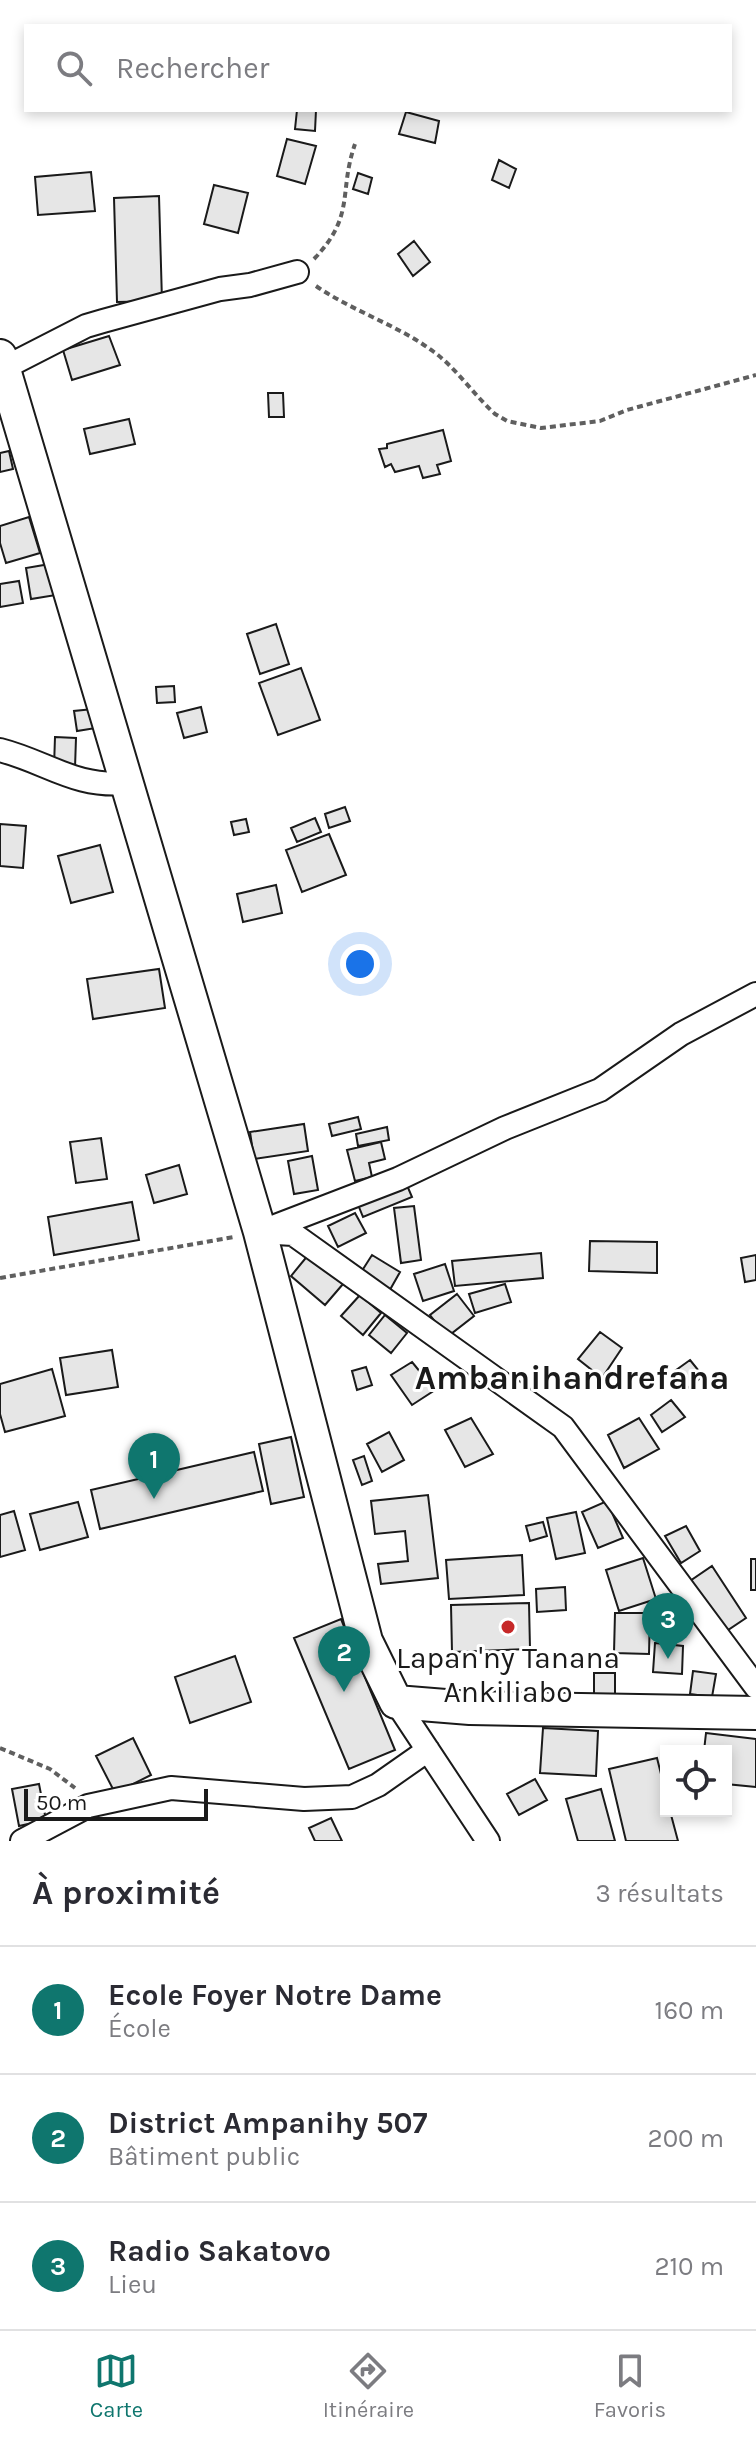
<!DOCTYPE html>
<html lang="fr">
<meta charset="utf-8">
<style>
:root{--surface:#fff;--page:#f2f2f3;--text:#2b2b33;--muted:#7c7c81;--line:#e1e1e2;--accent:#0f766e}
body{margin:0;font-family:Karla,sans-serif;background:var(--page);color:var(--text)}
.controls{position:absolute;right:24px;bottom:24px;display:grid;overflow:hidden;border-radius:0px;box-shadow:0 4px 12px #0003}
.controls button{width:72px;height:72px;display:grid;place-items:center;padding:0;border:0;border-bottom:2px solid var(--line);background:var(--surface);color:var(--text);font:40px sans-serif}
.scale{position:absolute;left:24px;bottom:20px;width:184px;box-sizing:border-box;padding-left:8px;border:4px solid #1a1a1a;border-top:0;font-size:22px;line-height:28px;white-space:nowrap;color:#1a1a1a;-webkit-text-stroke:6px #fff;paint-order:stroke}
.you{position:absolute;left:360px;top:964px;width:28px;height:28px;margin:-20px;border:6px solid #fff;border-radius:50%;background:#1a73e8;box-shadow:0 0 0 12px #1a73e833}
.badge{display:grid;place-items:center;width:52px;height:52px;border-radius:50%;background:var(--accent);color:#fff;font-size:26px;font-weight:700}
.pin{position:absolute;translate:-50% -66px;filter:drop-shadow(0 2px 4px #0008)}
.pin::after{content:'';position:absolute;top:42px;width:28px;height:24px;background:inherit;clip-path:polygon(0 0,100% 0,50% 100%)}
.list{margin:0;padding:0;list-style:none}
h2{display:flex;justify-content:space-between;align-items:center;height:104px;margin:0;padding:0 32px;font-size:34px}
h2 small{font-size:26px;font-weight:400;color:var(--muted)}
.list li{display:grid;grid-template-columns:52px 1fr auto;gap:24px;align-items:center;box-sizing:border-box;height:128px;padding:0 32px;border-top:2px solid var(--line)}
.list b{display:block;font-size:30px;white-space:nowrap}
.list p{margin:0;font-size:26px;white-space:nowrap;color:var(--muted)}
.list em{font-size:26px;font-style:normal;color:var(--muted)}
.icon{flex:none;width:44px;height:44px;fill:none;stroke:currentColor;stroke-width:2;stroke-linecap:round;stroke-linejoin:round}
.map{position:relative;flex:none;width:756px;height:1841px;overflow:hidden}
.search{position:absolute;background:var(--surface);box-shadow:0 4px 12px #0003;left:24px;right:24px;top:24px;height:88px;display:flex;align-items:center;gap:20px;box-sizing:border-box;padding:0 28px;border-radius:0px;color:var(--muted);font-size:30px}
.sheet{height:488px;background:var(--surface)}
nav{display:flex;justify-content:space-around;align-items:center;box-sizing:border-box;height:112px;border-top:2px solid var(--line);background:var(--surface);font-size:22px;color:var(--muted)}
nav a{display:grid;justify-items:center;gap:4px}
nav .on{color:var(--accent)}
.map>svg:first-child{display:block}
.building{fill:#e6e6e6;stroke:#1a1a1a;stroke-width:2}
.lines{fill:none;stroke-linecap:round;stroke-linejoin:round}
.minor-casing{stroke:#1a1a1a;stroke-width:26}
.secondary-casing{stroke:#1a1a1a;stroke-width:36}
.path{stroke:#5f5f5f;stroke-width:4;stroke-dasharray:6 4;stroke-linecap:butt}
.minor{stroke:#fff;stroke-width:22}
.secondary{stroke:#fff;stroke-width:32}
.poi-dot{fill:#c62828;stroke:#fff;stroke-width:3}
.labels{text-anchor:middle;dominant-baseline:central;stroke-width:6;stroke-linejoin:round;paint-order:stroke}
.poi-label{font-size:30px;fill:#1a1a1a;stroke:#fff}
.quarter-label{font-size:34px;font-weight:bold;fill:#1a1a1a;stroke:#fff}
</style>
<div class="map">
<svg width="756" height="1841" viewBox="0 0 756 1841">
<rect width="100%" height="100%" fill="#fff"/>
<path class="building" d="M297 110H316L315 131 295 129Z
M406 112 439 121 435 143 399 134Z
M287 139 316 146 305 184 277 176Z
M499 160 516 169 509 188 492 180Z
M91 172 95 211 38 215 35 177Z
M358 173 372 178 368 194 353 189Z
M214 185 248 193 238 233 204 224Z
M159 196 162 301 117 302 114 198Z
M414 241 430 262 413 276 398 254Z
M109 336 120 365 72 380 63 350Z
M268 393H283L284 417H269Z
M129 419 135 444 90 454 84 429Z
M443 430 451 461 437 465 440 474 423 478 419 466 395 472 391 464 385 467 379 449 387 448V444Z
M9 451 13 469 0 472V453Z
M29 517 40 553 6 563 0 543V526Z
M50 564 56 595 31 599 26 568Z
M19 581 23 603 0 607V584Z
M276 624 289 664 260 674 247 634Z
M301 668 320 720 278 735 259 683Z
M174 686 175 702 157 703 156 687Z
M201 707 207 732 184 738 177 713Z
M93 709 96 728 77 731 74 711Z
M55 737 76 738 75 768 54 767Z
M345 807 350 821 329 828 325 814Z
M315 818 321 832 297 842 291 828Z
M246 819 249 832 234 835 231 822Z
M0 824 26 826 23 868 0 866Z
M329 834 346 875 302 892 286 850Z
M100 845 113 892 71 903 58 856Z
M276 885 282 913 243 922 237 894Z
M159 969 165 1008 93 1019 87 979Z
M358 1117 361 1129 332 1136 329 1124Z
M304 1124 308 1151 254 1159 250 1132Z
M387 1127 389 1140 358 1146 356 1134Z
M101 1138 107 1179 76 1183 70 1142Z
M381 1142 385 1159 369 1163 372 1177 355 1181 347 1150Z
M312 1156 318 1190 294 1194 288 1161Z
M179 1165 187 1194 154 1203 146 1175Z
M406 1183 412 1197 363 1217 357 1202Z
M132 1202 139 1240 54 1255 48 1217Z
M414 1206 421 1260 401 1263 394 1208Z
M355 1213 366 1233 338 1247 328 1226Z
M590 1241 657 1242V1273L589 1271Z
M541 1253 543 1278 455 1286 452 1261Z
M309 1254 343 1284 325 1305 291 1276Z
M372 1255 400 1272 387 1295 358 1277Z
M756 1255V1280L745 1282 741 1258Z
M445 1264 454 1291 423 1301 414 1274Z
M505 1284 511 1302 475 1313 469 1294Z
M457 1294 474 1316 447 1337 430 1315Z
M360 1295 381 1313 363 1335 341 1316Z
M385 1315 407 1333 391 1353 369 1335Z
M600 1332 622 1348 602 1378 578 1359Z
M112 1350 118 1387 66 1395 60 1358Z
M690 1360 703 1376 685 1390 672 1373Z
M412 1362 435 1390 412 1405 391 1375Z
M366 1367 372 1385 357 1390 352 1371Z
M52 1369 65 1416 5 1432 0 1414V1384Z
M671 1400 685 1417 662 1432 651 1415Z
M471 1418 493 1454 465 1467 445 1430Z
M639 1418 659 1449 624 1468 608 1435Z
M389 1432 404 1460 382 1472 367 1444Z
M291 1437 304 1497 271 1504 259 1444Z
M254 1452 263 1491 100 1529 91 1490Z
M364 1456 372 1481 362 1485 353 1460Z
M428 1495 438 1578 381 1584 378 1564 408 1561 405 1531 375 1534 371 1501Z
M607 1501 623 1538 598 1548 582 1512Z
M78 1502 88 1537 40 1550 30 1514Z
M14 1511 25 1550 0 1557V1515Z
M576 1512 585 1553 556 1559 547 1518Z
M543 1522 547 1536 530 1541 526 1526Z
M686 1526 700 1551 681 1563 665 1536Z
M522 1555 524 1595 449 1599 446 1560Z
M643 1558 656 1599 619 1611 606 1570Z
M751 1559H756V1590H751Z
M712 1566 746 1618 722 1634 687 1583Z
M565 1587 566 1610 537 1612 536 1589Z
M529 1603 530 1649 452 1652 451 1605Z
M615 1613H650L649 1654 614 1653Z
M341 1619 395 1750 349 1769 294 1638Z
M655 1643 683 1646 682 1674 653 1672Z
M235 1656 251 1702 190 1723 175 1677Z
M693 1671 716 1674 712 1697 690 1694Z
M594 1673H615V1697H594Z
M543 1728 598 1731 596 1776 540 1773Z
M706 1733 756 1739V1787L726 1784V1751H704Z
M133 1738 151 1775 115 1793 96 1756Z
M657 1758 666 1794V1811H670L678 1841H626L609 1769Z
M535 1779 547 1800 519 1815 507 1794Z
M39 1784 46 1820 19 1826 12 1789Z
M601 1789 615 1841H578L566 1799Z
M331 1818 342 1841H315L309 1828Z"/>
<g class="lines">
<g class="minor-casing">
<path id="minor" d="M4 368 86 326 103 321 220 289 250 285 297 272
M0 750C47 762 75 788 127 783
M756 994 681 1034 600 1090 505 1128 398 1179 260 1232 293 1234 563 1427 756 1687
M396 1702 488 1841
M22 1841 88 1806 171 1788 304 1799 352 1797 378 1785 428 1750"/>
</g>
<g class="secondary-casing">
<path id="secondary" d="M0 356 260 1232 366 1641 396 1702 470 1708 756 1713"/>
</g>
<path class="path" d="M314 259C356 215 338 193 355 144
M316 286C354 312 398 325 434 352 457 369 474 395 495 414L507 421 541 428 600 421 627 410 756 375
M0 1278 234 1237
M0 1748 50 1769 75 1788"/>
<use href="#minor" class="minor"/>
<use href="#secondary" class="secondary"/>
</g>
<circle class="poi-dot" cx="508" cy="1627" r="8"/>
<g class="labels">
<g class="poi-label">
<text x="508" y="1658">Lapan'ny Tanana<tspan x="508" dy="34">Ankiliabo</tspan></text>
</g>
<g class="quarter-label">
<text x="572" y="1378">Ambanihandrefana</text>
</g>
</g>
</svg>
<div class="controls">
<button><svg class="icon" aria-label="locate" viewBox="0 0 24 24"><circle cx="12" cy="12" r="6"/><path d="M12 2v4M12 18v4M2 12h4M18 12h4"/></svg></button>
</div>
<div class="scale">50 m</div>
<div class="you"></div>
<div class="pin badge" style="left:154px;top:1499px">1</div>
<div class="pin badge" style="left:344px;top:1692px">2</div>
<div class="pin badge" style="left:668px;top:1659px">3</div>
<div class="search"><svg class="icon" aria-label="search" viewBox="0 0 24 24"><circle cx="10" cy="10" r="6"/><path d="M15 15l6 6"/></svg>Rechercher</div>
</div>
<section class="sheet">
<h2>À proximité<small>3 résultats</small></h2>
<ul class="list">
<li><span class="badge">1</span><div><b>Ecole Foyer Notre Dame</b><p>École</p></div><em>160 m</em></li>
<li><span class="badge">2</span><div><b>District Ampanihy 507</b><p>Bâtiment public</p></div><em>200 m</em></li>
<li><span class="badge">3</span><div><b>Radio Sakatovo</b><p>Lieu</p></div><em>210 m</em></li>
</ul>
</section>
<nav>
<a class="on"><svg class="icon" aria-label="map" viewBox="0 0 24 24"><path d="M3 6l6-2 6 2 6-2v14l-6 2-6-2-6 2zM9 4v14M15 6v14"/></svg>Carte</a>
<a><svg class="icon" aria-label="directions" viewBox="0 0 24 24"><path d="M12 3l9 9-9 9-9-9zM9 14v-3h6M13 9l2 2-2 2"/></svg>Itinéraire</a>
<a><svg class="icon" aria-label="saved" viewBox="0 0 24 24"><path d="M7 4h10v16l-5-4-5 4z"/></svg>Favoris</a>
</nav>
